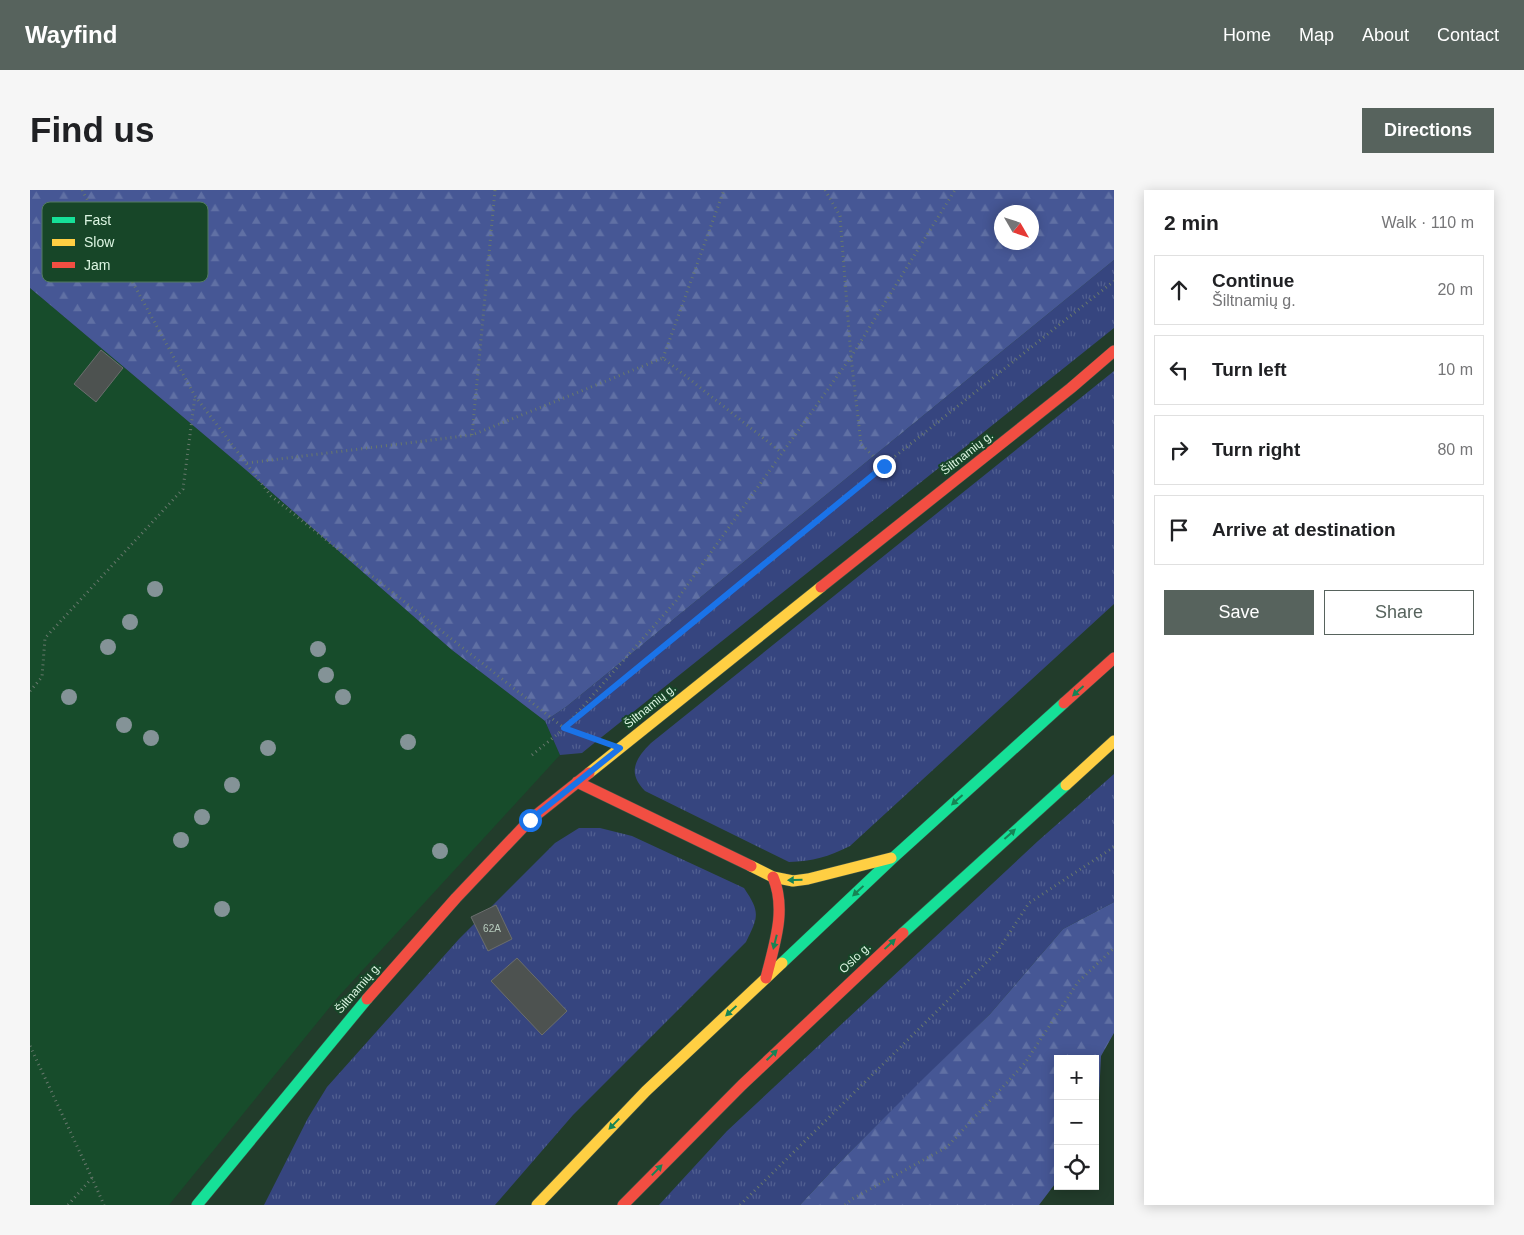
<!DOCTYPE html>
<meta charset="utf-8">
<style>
:root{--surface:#fff;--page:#f6f6f6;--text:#202124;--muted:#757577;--line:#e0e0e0;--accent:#57635d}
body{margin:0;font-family:Arial,sans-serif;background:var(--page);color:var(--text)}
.controls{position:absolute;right:15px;bottom:15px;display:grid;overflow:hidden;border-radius:0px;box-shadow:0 2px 12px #0003}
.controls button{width:45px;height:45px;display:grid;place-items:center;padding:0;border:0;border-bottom:1px solid var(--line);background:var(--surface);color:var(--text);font:25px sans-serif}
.compass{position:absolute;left:964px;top:15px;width:45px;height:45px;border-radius:50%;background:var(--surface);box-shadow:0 2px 12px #0003;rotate:129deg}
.stop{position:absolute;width:15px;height:15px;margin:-11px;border:4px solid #1a73e8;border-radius:50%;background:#fff}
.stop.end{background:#1a73e8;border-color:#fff;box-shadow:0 1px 5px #0008}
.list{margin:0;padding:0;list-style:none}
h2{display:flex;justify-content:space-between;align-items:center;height:65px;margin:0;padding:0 20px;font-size:21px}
h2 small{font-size:16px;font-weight:400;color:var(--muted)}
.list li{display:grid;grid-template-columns:32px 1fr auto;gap:15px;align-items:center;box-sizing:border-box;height:70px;margin:0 10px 10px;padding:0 10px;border:1px solid var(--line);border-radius:0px}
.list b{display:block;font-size:19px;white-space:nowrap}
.list p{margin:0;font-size:16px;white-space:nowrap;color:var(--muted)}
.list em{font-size:16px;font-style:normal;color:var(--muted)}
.actions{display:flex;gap:10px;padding:15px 20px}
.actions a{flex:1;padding:11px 0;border:1px solid var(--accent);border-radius:0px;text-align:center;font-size:18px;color:var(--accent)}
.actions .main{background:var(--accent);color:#fff}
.icon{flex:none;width:28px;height:28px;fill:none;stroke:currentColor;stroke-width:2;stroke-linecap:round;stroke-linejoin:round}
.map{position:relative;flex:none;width:1084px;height:1015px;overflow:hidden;border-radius:0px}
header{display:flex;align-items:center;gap:30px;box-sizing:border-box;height:70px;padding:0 25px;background:var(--accent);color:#fff}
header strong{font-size:24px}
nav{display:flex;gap:28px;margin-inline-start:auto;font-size:18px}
.intro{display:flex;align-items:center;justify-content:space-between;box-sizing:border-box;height:120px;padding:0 30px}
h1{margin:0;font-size:35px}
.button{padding:12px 22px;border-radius:0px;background:var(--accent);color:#fff;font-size:18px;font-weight:700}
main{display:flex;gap:30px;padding:0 30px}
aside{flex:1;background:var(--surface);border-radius:0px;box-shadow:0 2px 12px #0003}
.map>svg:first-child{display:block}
.built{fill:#174c2b}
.grass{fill:url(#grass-tufts)}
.forest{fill:url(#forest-firs);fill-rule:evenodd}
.building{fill:#4d5250;stroke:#6b6e6e}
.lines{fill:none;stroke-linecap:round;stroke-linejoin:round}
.fast-casing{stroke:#415749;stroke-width:12}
.slow-casing{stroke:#415749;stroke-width:12}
.jam-casing{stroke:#415749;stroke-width:12}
.path{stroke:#68786d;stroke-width:3;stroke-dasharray:1 4;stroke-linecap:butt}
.fast{stroke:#16e098;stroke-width:11}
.slow{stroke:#ffcf43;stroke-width:11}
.jam{stroke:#f24e42;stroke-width:11}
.tree{fill:#849397}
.oneway{fill:#178455}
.route{stroke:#1a73e8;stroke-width:6}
.labels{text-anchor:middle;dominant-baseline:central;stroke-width:4;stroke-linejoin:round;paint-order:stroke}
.number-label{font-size:10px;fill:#b8ccbe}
.street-label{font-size:12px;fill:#dcf5e2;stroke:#174628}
.key{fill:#174628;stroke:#527b60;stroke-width:1}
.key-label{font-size:14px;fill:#dcf5e2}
</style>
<header>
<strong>Wayfind</strong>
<nav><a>Home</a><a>Map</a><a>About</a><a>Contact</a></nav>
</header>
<div class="intro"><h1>Find us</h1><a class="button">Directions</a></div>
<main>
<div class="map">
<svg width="1084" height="1015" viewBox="0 0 1084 1015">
<defs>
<pattern id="grass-tufts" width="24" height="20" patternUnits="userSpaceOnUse" patternTransform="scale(1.25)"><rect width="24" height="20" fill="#36457f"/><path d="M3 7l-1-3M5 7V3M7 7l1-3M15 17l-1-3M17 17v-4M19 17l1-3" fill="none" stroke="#526091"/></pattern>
<pattern id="forest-firs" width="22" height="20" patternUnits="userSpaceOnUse" patternTransform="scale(1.25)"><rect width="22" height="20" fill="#465795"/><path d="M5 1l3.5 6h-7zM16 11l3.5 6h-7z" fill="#6070a4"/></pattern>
</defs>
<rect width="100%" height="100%" fill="#223c2b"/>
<path class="built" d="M0 98 216 280 422 460 515 531 530 565 308 807 139 1015H0Z"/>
<path class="grass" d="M1084 70V138L563 554 552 563 530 565 515 531 536 517Z
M1084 181V414L820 656C798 667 783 671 759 672L615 601C597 583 605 569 621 553Z
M1084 584V712L1033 739 960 824 810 972 770 1015H629L697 941 1008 651Z
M549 638H570L602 646 714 698C731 723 728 727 716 752L543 925 465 1015H234L278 928 297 897 429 749 525 653Z"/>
<path class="forest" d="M0 0H1084V70L536 517 515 531 422 460 216 280 0 98ZM972 22H1002V52H972Z
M1084 712V843L1071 866 1069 906 1065 917V869H1028V990L1009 1015H770L810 972 894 888 960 824 1033 739Z"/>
<path class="building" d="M71 160 93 178 66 212 44 194Z
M466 715 482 749 458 761 441 727Z
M487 768 537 821 512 845 461 791Z"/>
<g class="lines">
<g class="fast-casing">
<path id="fast" d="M873 743 1036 595
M752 773 864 667 1034 513
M167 1015 337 809"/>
</g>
<g class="slow-casing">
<path id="slow" d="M559 583 791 397
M1036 595 1084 551
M721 676 743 687 763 691 778 689 861 668
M507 1015 616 901 752 773"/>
</g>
<g class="jam-casing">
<path id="jam" d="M791 397 1041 198 1084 161
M1034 513 1084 468
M547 592 721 676
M736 788C744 755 757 720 743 687
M337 809 426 708 500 630 559 583
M593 1015 712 895 873 743"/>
</g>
<path class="path" d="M52 0 165 206 241 306 534 538 555 546
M795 0 810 26 821 167 831 254 853 276
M633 168 694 0
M442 245 465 0
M217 273 442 245 633 168 752 263
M0 501 12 487 15 448 153 299 165 206
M540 531 646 411 821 167 925 0
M502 565 853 276 1084 91
M0 856 62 988 74 1015
M38 1015 62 988
M710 1015 967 762 999 713 1084 657
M815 1015 822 1009 917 957 995 873 1048 792 1084 758"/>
<use href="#fast" class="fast"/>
<use href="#slow" class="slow"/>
<use href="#jam" class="jam"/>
</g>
<g class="tree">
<circle cx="125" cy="399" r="8"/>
<circle cx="100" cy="432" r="8"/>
<circle cx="78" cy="457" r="8"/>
<circle cx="288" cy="459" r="8"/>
<circle cx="296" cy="485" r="8"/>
<circle cx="39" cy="507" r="8"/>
<circle cx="313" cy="507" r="8"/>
<circle cx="94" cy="535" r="8"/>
<circle cx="121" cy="548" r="8"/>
<circle cx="378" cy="552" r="8"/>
<circle cx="238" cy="558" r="8"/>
<circle cx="202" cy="595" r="8"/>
<circle cx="172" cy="627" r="8"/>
<circle cx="151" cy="650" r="8"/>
<circle cx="410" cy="661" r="8"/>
<circle cx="192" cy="719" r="8"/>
</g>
<defs><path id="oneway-solid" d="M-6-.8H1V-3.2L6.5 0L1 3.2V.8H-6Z" transform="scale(1.25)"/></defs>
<g class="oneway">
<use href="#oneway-solid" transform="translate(1048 501) rotate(138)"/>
<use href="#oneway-solid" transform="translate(927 610) rotate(138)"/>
<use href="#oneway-solid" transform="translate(980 644) rotate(-42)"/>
<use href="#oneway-solid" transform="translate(765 690) rotate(179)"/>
<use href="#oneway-solid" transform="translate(828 701) rotate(137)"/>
<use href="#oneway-solid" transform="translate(745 752) rotate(104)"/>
<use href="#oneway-solid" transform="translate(860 754) rotate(-43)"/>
<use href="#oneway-solid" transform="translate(701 821) rotate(137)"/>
<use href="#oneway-solid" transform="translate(742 865) rotate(-44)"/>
<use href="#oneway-solid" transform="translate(584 934) rotate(134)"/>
<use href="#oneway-solid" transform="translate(627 980) rotate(-46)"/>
</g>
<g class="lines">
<path class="route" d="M500 630 590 558 534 538 854 276"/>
</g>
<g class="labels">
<g class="number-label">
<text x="462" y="738">62A</text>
</g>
<g class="street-label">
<text transform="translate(937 263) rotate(-38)">Šiltnamių g.</text>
<text transform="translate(620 516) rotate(-39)">Šiltnamių g.</text>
<text transform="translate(825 768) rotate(-43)">Oslo g.</text>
<text transform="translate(328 798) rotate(-49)">Šiltnamių g.</text>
</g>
</g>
<rect x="12" y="12" width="166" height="80" rx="8" class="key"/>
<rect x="22" y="27" width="23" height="6" fill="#16e098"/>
<rect x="22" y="49" width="23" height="7" fill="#ffcf43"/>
<rect x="22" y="72" width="23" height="6" fill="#f24e42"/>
<g class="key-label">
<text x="54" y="35">Fast</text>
<text x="54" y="57">Slow</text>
<text x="54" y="80">Jam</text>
</g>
</svg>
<div class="controls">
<button>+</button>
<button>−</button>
<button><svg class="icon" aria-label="locate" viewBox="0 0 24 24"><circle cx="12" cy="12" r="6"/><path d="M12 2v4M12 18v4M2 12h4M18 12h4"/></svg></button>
</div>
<svg class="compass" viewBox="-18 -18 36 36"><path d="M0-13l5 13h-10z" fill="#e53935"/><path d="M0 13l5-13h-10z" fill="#757577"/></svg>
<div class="stop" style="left:500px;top:630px"></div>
<div class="stop end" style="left:854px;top:276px"></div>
</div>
<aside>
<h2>2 min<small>Walk · 110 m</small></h2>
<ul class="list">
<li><svg class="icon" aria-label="ahead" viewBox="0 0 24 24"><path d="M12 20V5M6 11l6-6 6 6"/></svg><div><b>Continue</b><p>Šiltnamių g.</p></div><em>20 m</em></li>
<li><svg class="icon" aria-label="left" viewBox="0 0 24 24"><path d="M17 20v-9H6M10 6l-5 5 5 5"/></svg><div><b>Turn left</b></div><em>10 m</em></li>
<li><svg class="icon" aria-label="right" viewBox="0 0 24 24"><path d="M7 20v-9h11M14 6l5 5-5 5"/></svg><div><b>Turn right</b></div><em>80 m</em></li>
<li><svg class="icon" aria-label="arrive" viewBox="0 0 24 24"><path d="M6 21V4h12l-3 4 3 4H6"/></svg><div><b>Arrive at destination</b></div></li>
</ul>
<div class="actions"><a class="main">Save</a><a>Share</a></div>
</aside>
</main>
